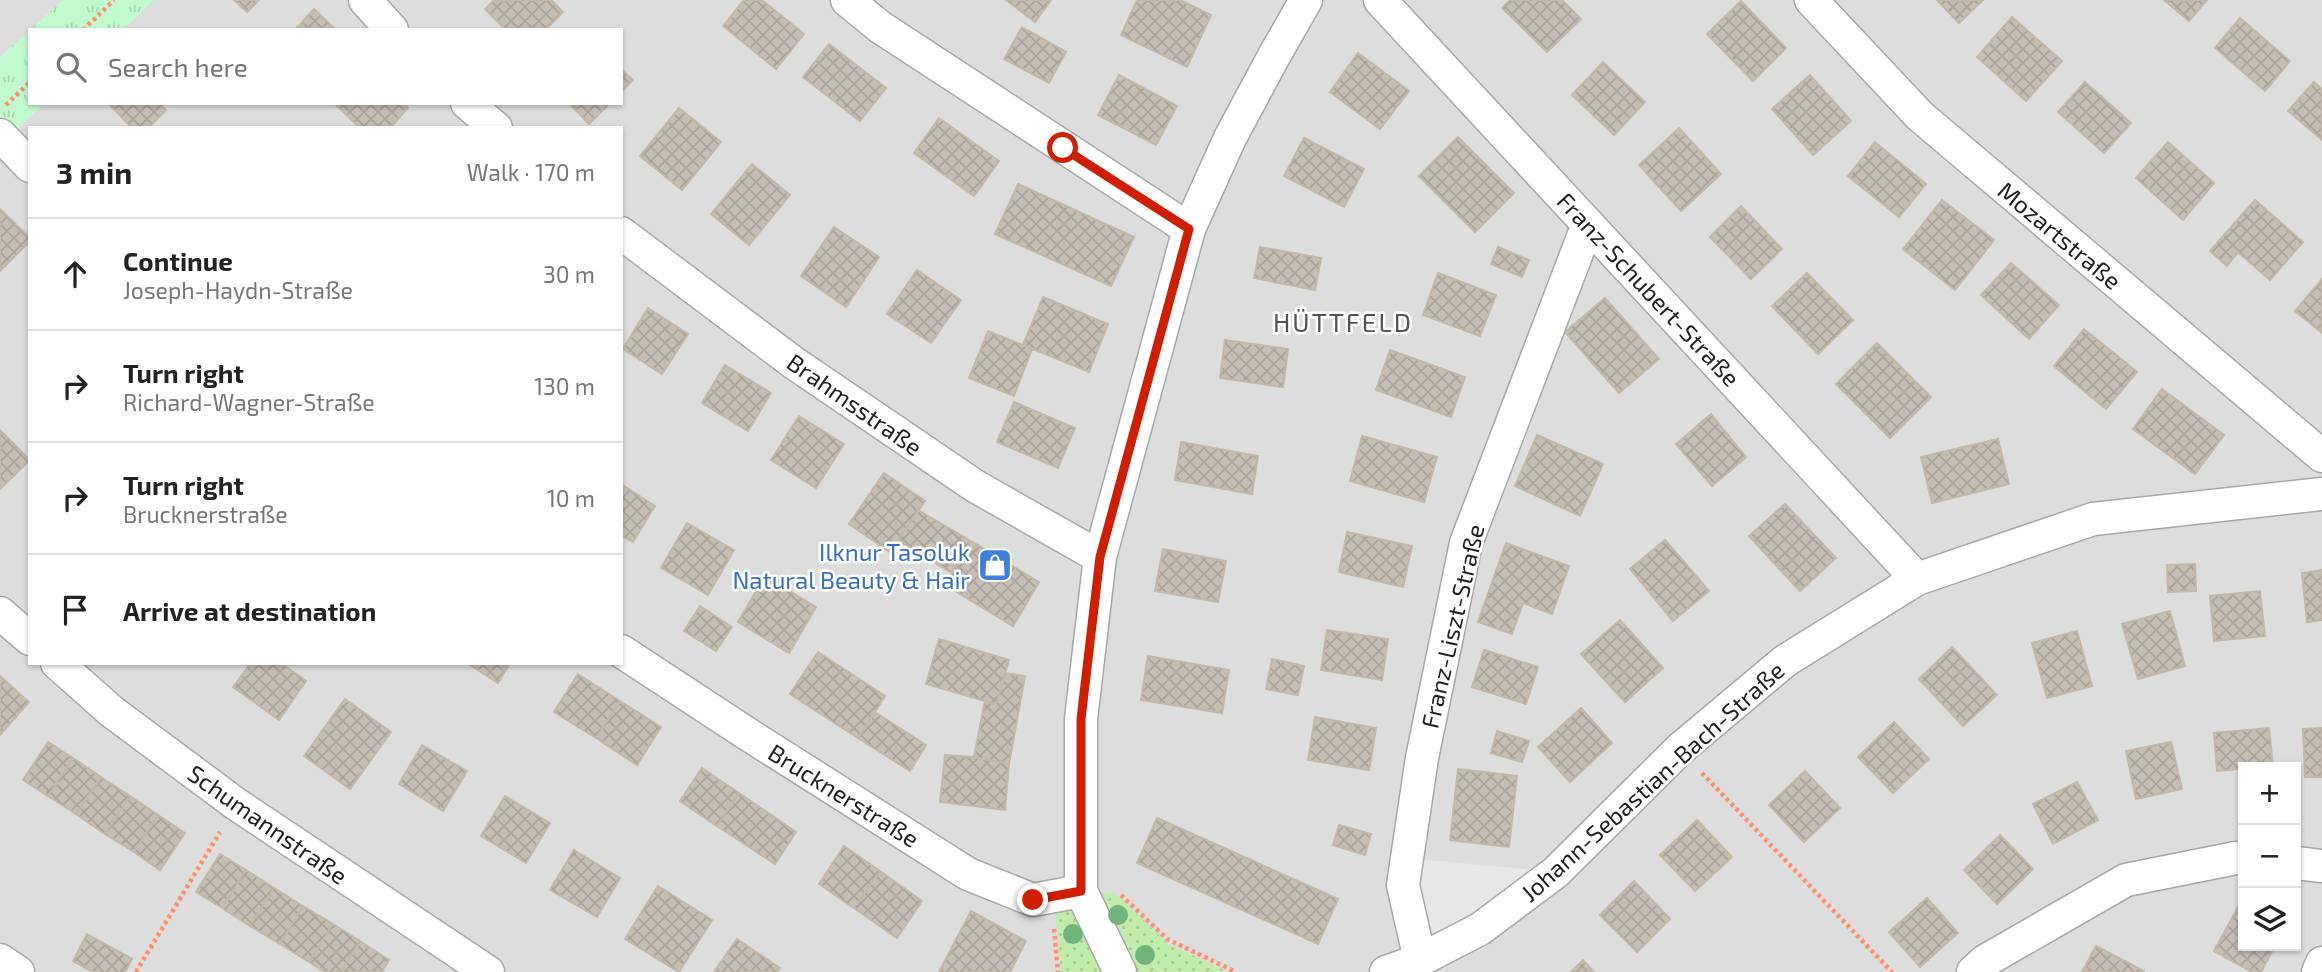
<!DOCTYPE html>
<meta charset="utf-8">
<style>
:root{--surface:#fff;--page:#f2f2f2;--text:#222;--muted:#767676;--line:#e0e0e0}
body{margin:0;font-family:"Exo 2",sans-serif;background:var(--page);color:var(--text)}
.controls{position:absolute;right:21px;bottom:21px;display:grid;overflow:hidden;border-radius:0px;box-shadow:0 2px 5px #0004}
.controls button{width:63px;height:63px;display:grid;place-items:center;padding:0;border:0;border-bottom:2px solid var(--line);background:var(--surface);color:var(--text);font:35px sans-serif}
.stop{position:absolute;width:21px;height:21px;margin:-16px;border:5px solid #cf1e00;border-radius:50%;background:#fff}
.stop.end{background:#cf1e00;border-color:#fff;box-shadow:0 2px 7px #0008}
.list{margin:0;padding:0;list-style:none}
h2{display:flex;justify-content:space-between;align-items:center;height:91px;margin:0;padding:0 28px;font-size:30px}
h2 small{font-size:23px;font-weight:400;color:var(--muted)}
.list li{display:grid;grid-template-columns:46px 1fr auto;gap:21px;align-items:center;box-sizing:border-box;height:112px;padding:0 28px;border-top:2px solid var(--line)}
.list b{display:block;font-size:26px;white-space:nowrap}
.list p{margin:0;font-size:23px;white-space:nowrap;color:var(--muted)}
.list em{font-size:23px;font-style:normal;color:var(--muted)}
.icon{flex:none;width:38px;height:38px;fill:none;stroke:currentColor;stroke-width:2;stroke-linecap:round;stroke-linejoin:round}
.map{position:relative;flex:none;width:2322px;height:972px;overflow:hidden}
.search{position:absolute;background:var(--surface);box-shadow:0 2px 5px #0004;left:28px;top:28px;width:595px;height:77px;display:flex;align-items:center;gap:18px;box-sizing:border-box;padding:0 24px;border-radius:0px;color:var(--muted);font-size:26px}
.panel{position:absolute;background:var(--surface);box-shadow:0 2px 5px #0004;left:28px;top:126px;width:595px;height:539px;border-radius:0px}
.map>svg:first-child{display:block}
.residential{fill:#dedddd;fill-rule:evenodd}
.grass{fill:url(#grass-dots)}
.park{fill:url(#park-tufts)}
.parking{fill:#e8e8e8}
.building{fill:url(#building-cross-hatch);stroke:#c3b8a8;stroke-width:2}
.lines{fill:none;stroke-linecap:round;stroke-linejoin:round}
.street-casing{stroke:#a7a7a7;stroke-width:35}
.path{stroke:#fe8f6a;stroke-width:4.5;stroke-dasharray:3.5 3.5;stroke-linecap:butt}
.street{stroke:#fff;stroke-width:32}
.tree{fill:#71b47c}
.route{stroke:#cf1e00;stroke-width:9}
.labels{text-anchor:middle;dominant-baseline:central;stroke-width:5;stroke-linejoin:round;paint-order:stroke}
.street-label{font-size:24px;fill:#202020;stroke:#fff}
.shop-label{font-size:24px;fill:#366cbe;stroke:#fff;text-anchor:end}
.neighbourhood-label{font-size:26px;letter-spacing:2px;fill:#535353;stroke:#fff}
</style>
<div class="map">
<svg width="2322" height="972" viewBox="0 0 2322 972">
<defs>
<pattern id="grass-dots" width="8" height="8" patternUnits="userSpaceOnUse" patternTransform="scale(1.75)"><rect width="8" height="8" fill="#c1ecab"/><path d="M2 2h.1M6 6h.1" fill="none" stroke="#a6ca93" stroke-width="1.8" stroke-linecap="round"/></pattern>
<pattern id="park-tufts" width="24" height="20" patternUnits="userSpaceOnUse" patternTransform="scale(1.75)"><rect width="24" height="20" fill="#c2fbcf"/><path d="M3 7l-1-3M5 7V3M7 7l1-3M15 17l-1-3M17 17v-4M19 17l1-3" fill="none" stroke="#a6d7b1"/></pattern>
<pattern id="building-cross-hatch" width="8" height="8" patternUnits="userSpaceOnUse" patternTransform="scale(1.75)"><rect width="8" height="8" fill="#c6beb5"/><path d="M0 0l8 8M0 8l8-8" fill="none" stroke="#aaa39b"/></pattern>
</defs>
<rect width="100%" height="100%" fill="#f1efe6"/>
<path class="residential" d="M0 0H2322V972H8L0 966ZM30 30H621V103H30ZM30 128H621V663H30ZM2243 767H2296V946H2243Z"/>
<path class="grass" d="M1114 892 1168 944 1228 972H1124L1087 896Z
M1079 896 1115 972H1061L1054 901Z"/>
<path class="park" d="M63 0H154L122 30H30Z
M30 30V103H45L12 134 0 117V57Z"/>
<path class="parking" d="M1407 858 1556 872 1420 960Z"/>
<path class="building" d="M234 0H259L247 12Z
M494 0H551L563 12 545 30H506L485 9Z
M744 0H762L804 34 776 69 723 26Z
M1006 0H1051L1035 22Z
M1137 0H1180L1211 15 1187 67 1121 35Z
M1510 0H1562L1581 19 1547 52 1502 8Z
M1937 0H1983L1959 23Z
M2164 0H2207L2189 21Z
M1741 1 1786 48 1753 81 1707 34Z
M314 9 336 30H295Z
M2012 17 2062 61 2026 101 1977 57Z
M2240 18 2290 61 2265 91 2215 48Z
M1022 27 1066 52 1049 83 1004 59Z
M829 44 886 88 860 121 803 77Z
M1358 53 1409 91 1380 129 1330 92Z
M1603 62 1645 102 1614 135 1572 95Z
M621 69 633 80 621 92Z
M1119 75 1177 106 1156 145 1098 115Z
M1810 75 1851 121 1813 155 1772 109Z
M2085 82 2131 123 2104 153 2058 112Z
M2314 82 2322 89V140L2288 111Z
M108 103H159L166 110 148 128H132Z
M338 103H403L408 108 390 128H360L336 105Z
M569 103H610L589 124Z
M679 108 721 142 682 190 640 156Z
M939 118 999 161 974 196 914 153Z
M1679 128 1721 174 1681 211 1639 165Z
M1458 137 1514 193 1475 232 1419 176Z
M1304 138 1364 169 1344 207 1284 176Z
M1875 142 1926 184 1899 217 1848 176Z
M2168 142 2214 183 2183 220 2136 178Z
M752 164 790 195 749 245 711 214Z
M1018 184 1134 237 1111 286 995 234Z
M1942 200 1994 240 1955 290 1903 249Z
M2255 200 2303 242 2270 280 2238 252 2227 266 2210 251Z
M1741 206 1782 249 1751 279 1710 237Z
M0 209 30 238V241L0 271Z
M834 227 879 257 846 307 801 276Z
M1260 247 1321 258 1315 290 1254 278Z
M1498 247 1529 260 1522 277 1491 264Z
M2011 263 2059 305 2029 339 1981 295Z
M917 270 961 300 931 343 887 314Z
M1438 273 1496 295 1480 336 1423 315Z
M1807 273 1853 320 1818 354 1772 306Z
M2322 279V333L2295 311Z
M1043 297 1108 324 1089 372 1023 345Z
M1605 298 1659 359 1619 393 1565 332Z
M648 308 688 334 662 374 623 349Z
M2084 329 2137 372 2106 409 2054 366Z
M988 331 1032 349 1014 396 969 378Z
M1225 340 1288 349 1283 387 1220 378Z
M1877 343 1931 397 1890 438 1836 384Z
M1390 350 1465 377 1451 417 1376 390Z
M725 365 771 393 748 431 702 403Z
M2162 389 2224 435 2195 474 2133 429Z
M1014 402 1075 428 1058 468 997 442Z
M1711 414 1746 457 1712 486 1676 444Z
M799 416 844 444 816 488 771 460Z
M0 430 30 460 0 489Z
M1537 435 1603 464 1580 516 1515 486Z
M1362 436 1437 457 1424 502 1350 481Z
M1998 439 2009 484 1932 503 1921 457Z
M1181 442 1258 456 1252 494 1175 480Z
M884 473 925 501 890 552 849 524Z
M621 484 655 506 633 542 621 535Z
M1785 504 1836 558 1800 591 1749 536Z
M918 510 971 541 952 573 898 540Z
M687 523 734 550 708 595 661 568Z
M1347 532 1412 546 1403 587 1339 572Z
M1665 540 1709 591 1673 621 1630 569Z
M971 541 1039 582 1013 626 945 585Z
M1506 543 1569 566 1552 614 1523 603 1512 634 1478 622Z
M1163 549 1226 561 1218 602 1155 591Z
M2195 564 2196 591 2168 592 2167 565Z
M2322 570V620L2307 622 2302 573Z
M765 576 816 607 789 653 738 622Z
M2260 591 2265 636 2214 641 2210 596Z
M700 606 732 627 716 651 684 631Z
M2170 611 2185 666 2138 679 2122 624Z
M1620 620 1663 668 1625 702 1581 654Z
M1327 630 1388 639 1382 680 1321 670Z
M2077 631 2092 686 2047 698 2032 643Z
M939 639 1009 660 996 704 926 684Z
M1952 647 1997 695 1963 726 1919 679Z
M1484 650 1538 667 1526 704 1472 687Z
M818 652 885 696 858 738 790 694Z
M1148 656 1229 670 1222 713 1141 700Z
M1272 659 1304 666 1298 695 1266 689Z
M251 663H281L306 681 279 720 233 687Z
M467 663H510L498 683Z
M1005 673 1025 676 1009 764 974 757 985 701 996 704Z
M578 674 620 701 596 738 554 712Z
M0 676 29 702 0 735Z
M345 699 391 732 350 789 304 756Z
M620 701 661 727 637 765 596 738Z
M1581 708 1612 743 1570 782 1538 747Z
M875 712 926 745 910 771 858 738Z
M1315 717 1376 728 1369 770 1308 760Z
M1894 722 1929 759 1893 793 1858 757Z
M2269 728 2273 766 2217 771 2214 733Z
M2322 728V777H2305L2303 729Z
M1497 731 1529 741 1522 762 1491 753Z
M48 742 73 758 48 796 23 780Z
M2171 742 2182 789 2136 799 2126 751Z
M422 745 467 771 443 811 399 784Z
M945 755 974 757 1009 764 1005 810 940 802Z
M73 758 101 777 76 814 48 796Z
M702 768 739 793 717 826 680 801Z
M1458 769 1517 776 1509 847 1450 840Z
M1805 771 1840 808 1804 842 1769 805Z
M101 777 130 796 105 834 76 814Z
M2077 782 2098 820 2053 844 2033 804Z
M739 793 796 832 775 864 717 826Z
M130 796 158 815 134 852 105 834Z
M505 796 550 823 526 863 481 836Z
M158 815 185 833 160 870 134 852Z
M1157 818 1338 899 1318 944 1137 863Z
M1697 820 1732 857 1695 891 1660 855Z
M1339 825 1371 834 1365 855 1333 845Z
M2000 835 2033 869 1997 904 1964 870Z
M844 846 880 871 854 908 819 884Z
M574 850 620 878 597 917 550 890Z
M220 854 246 870 222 908 196 892Z
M246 870 274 888 250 926 222 908Z
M880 871 922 901 897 938 854 908Z
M1634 881 1670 919 1637 952 1600 915Z
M658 886 712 920 679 972 625 939Z
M274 888 303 906 280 944 250 926Z
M1927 898 1958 933 1920 967 1889 932Z
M303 906 333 924 309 962 280 944Z
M2238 907 2243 910V946H2275L2261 972H2252L2214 951Z
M971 911 1026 941 1010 972H939Z
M333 924 360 941 341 972H325L309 962Z
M87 934 132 959 125 972H93L73 961Z
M737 939 780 968 777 972H714Z
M360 941 389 960 382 972H341Z
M2096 946 2144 971V972H2082Z
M1583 960 1594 972H1571Z"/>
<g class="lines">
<g class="street-casing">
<path id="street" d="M365 0 392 30
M847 0 880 27 1189 229
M1380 0 1917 579
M1811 0 1920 116 2322 456
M467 103 496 128
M0 135 30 166
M621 233 794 363 975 486 1100 557
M0 613 30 639
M621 651 746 733 968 874 1033 900 1081 891
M57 663 111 711 236 804 488 972
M2296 863 2322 866
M0 960 18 972
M1420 960 1403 885 1422 758 1466 543 1588 224
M1120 972 1081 891V719L1100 557 1189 229 1230 138 1274 56 1306 0
M1386 972 1420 960 1480 929 1556 872 1680 749 1785 661 1917 579 2093 519 2322 494
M1973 972 1985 961 2126 880 2236 858 2243 859
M2318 972 2322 963"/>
</g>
<path class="path" d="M83 30 114 0
M6 105 30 82
M1702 773 1892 972
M1121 895 1167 939 1236 972
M1054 929 1058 972
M136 972 220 832"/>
<use href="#street" class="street"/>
</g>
<g class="tree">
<circle cx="1118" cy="915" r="10"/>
<circle cx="1073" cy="934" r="10"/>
<circle cx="1145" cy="955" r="10"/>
</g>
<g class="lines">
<path class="route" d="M1033 900 1081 891V719L1100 557 1189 229 1063 148"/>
</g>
<defs>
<g id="shop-square" transform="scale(1.75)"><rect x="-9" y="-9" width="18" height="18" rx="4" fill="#3f7fe0" stroke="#fff"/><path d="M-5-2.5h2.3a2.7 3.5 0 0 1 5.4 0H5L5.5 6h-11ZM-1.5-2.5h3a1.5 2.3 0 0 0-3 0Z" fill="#fff"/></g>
</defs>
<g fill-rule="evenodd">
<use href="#shop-square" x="995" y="565"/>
</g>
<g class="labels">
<g class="street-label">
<text transform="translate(2060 235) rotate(40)">Mozartstraße</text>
<text transform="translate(1649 289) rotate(47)">Franz-Schubert-Straße</text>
<text transform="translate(855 404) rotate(35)">Brahmsstraße</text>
<text transform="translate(1452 626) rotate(-77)">Franz-Liszt-Straße</text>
<text transform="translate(1652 781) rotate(-42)">Johann-Sebastian-Bach-Straße</text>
<text transform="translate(844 795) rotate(32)">Brucknerstraße</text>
<text transform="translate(268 824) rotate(35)">Schumannstraße</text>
</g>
<g class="shop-label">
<text x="970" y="551">Ilknur Tasoluk<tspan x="970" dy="28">Natural Beauty &amp; Hair</tspan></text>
</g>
<g class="neighbourhood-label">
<text x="1343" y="321">HÜTTFELD</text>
</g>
</g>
</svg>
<div class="controls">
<button>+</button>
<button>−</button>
<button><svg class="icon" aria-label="layers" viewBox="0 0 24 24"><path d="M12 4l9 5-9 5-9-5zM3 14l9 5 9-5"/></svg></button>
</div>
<div class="stop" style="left:1063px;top:148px"></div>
<div class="stop end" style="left:1033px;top:900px"></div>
<div class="search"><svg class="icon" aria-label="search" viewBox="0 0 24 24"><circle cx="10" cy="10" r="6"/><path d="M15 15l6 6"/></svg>Search here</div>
<section class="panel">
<h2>3 min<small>Walk · 170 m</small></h2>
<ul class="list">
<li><svg class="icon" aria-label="ahead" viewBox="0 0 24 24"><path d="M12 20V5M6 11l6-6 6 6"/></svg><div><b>Continue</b><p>Joseph-Haydn-Straße</p></div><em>30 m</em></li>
<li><svg class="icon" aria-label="right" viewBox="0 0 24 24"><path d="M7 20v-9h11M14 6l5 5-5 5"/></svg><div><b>Turn right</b><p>Richard-Wagner-Straße</p></div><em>130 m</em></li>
<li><svg class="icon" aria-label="right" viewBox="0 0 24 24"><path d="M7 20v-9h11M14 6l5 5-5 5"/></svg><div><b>Turn right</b><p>Brucknerstraße</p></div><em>10 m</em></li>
<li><svg class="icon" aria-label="arrive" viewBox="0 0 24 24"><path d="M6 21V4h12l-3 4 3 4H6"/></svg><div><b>Arrive at destination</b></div></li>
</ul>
</section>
</div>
